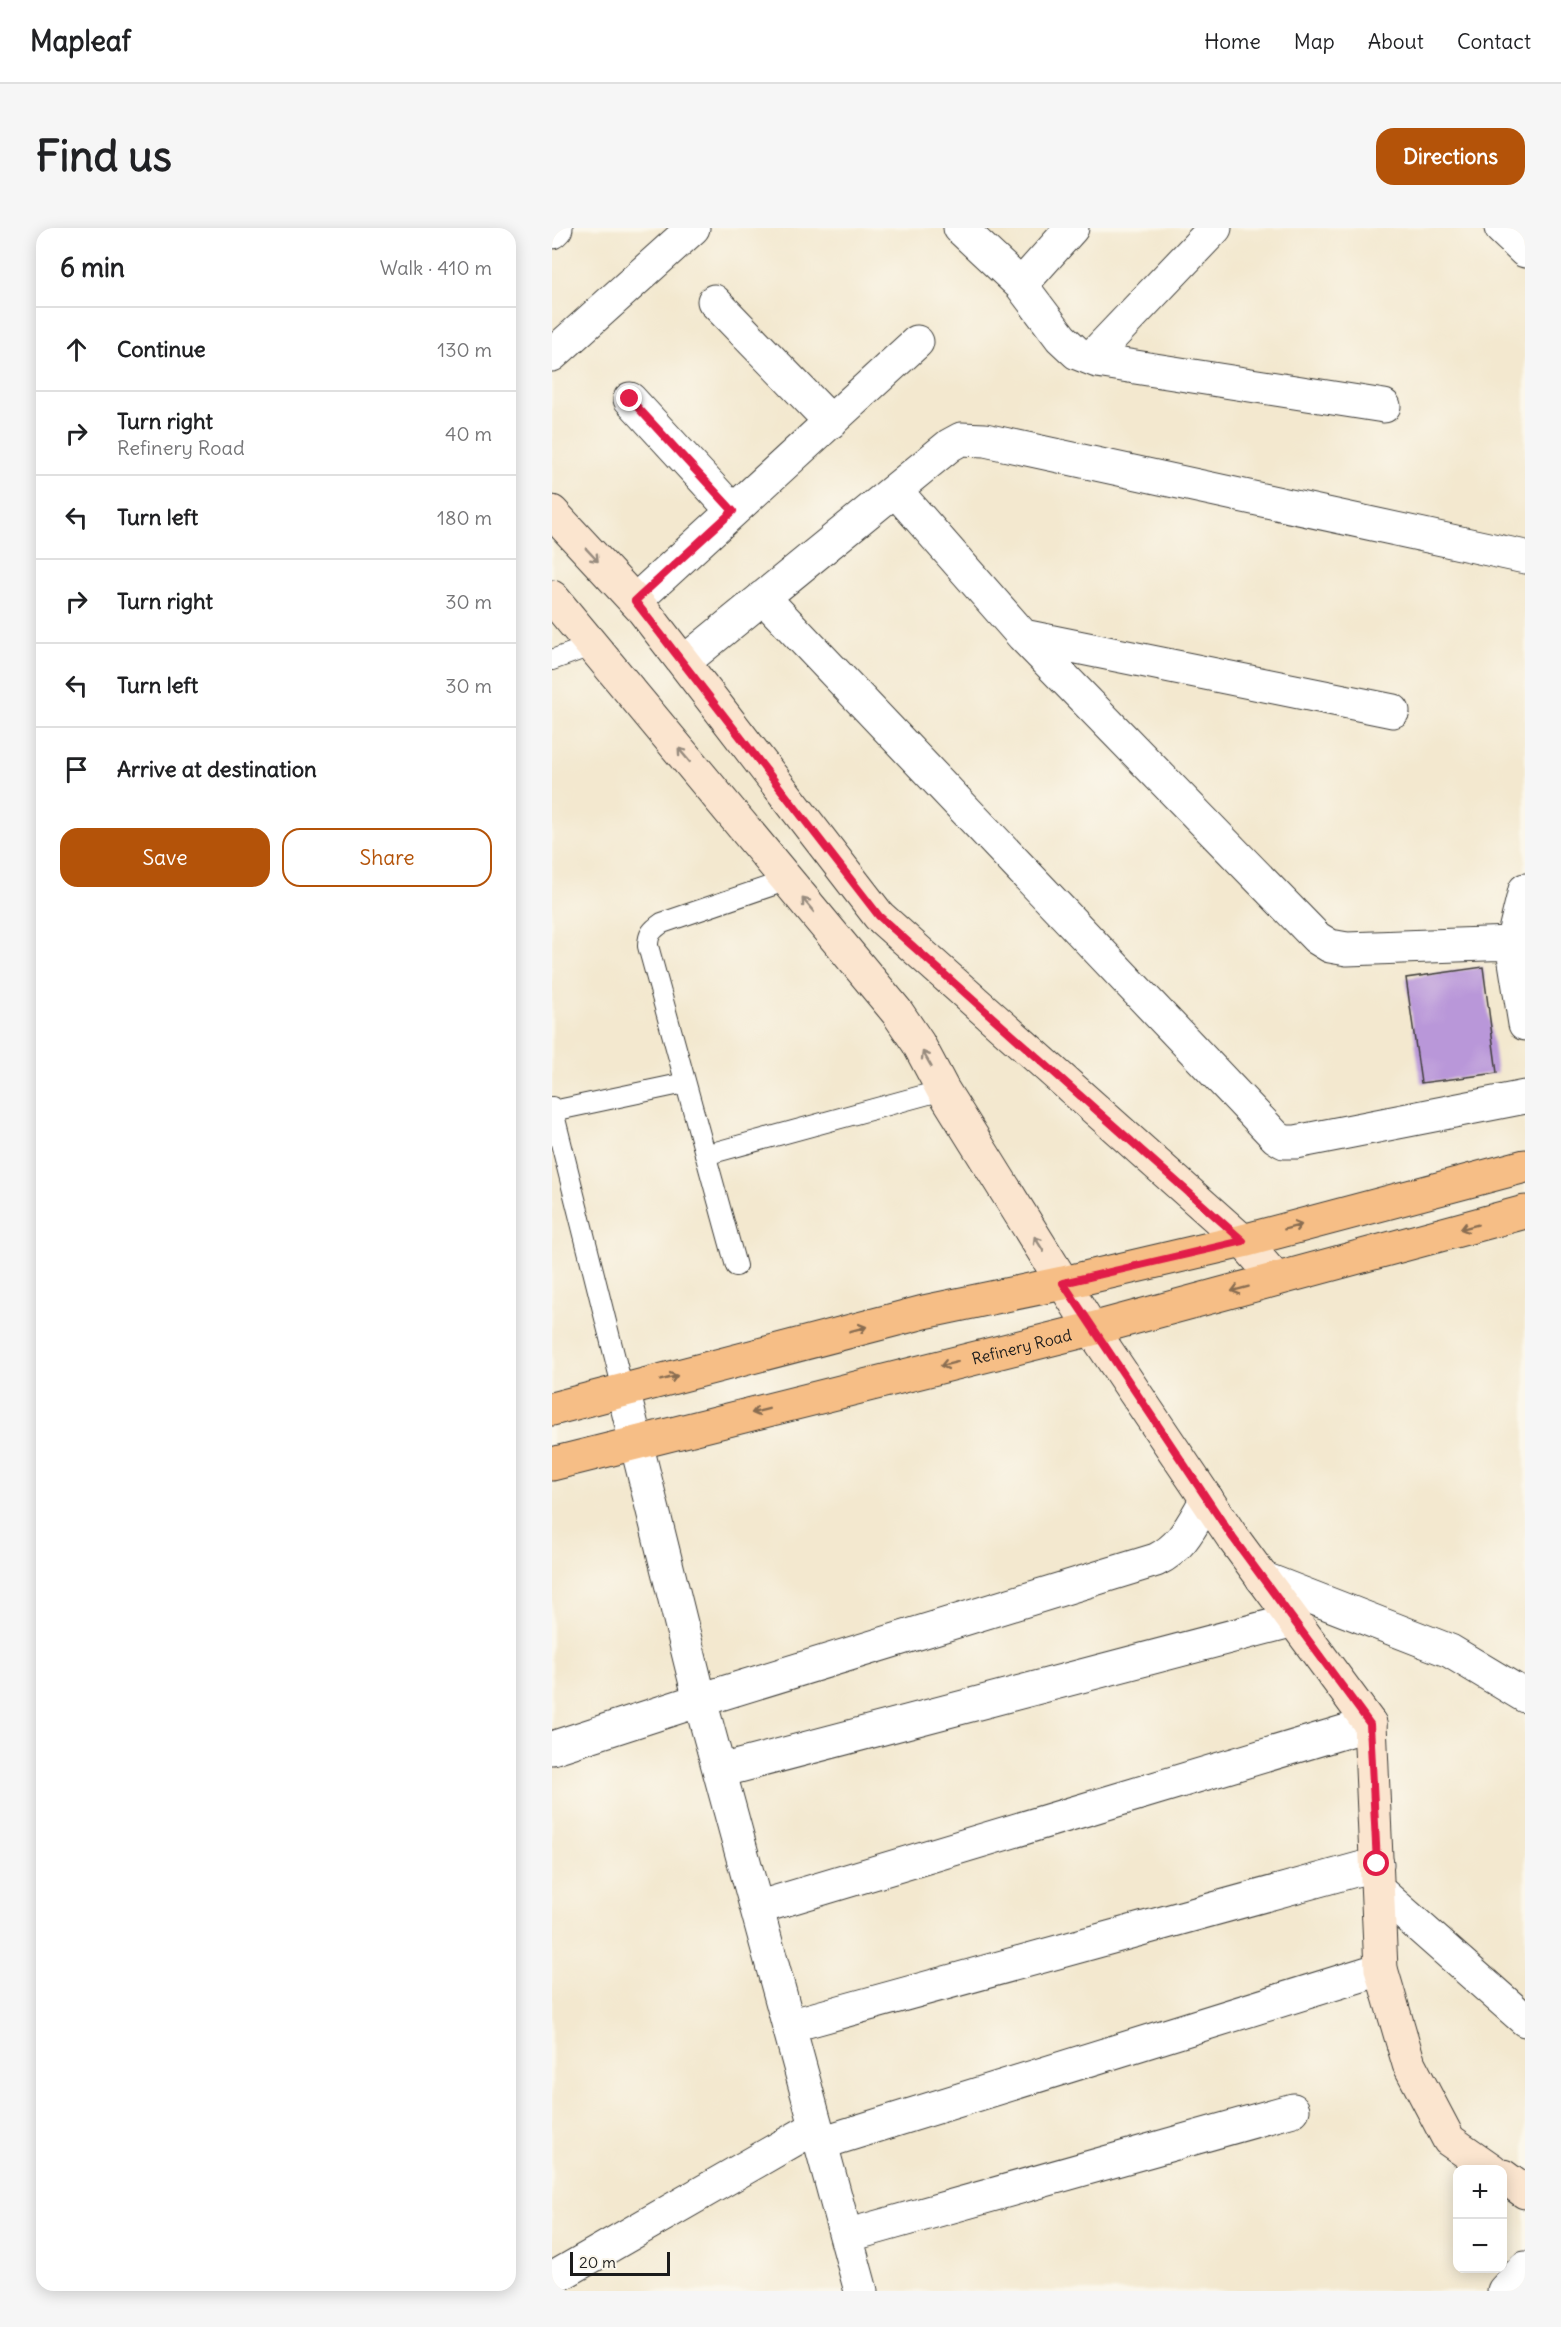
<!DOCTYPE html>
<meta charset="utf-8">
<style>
:root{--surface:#fff;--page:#f6f6f6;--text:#202124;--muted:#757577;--line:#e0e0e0;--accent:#b45309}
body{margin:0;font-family:Delius,sans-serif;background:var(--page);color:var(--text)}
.controls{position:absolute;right:18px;bottom:18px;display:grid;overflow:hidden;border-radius:12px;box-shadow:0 3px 15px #0003}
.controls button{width:54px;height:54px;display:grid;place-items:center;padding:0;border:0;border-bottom:2px solid var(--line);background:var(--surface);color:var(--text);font:30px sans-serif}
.scale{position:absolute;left:18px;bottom:15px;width:100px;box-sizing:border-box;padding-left:6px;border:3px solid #1c1c1c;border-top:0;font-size:16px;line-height:21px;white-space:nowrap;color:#1c1c1c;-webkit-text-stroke:4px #fbf7ec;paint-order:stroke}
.stop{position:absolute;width:18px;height:18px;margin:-14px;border:4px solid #e11d48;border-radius:50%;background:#fff}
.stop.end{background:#e11d48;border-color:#fff;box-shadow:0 2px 6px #0008}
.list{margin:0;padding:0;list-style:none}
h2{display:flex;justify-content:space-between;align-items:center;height:78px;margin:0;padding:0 24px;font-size:26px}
h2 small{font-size:20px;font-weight:400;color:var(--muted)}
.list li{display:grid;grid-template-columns:39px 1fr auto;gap:18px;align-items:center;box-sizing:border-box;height:84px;padding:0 24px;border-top:2px solid var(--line)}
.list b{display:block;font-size:22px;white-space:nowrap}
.list p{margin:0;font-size:20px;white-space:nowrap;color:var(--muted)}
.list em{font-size:20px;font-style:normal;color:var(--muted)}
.actions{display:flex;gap:12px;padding:18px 24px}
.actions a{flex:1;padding:14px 0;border:2px solid var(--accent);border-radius:18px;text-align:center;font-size:21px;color:var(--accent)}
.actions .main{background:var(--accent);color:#fff}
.icon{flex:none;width:33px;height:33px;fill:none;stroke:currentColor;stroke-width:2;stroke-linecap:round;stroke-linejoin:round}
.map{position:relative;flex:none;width:973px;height:2063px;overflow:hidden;border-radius:18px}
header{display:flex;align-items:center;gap:36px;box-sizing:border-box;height:84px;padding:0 30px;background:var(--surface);border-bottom:2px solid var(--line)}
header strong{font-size:28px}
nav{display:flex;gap:33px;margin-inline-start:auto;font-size:21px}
.intro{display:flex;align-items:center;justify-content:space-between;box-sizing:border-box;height:144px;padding:0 36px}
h1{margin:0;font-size:42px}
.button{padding:15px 27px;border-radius:18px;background:var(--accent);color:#fff;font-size:21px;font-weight:700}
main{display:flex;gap:36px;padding:0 36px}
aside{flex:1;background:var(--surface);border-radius:18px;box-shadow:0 3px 15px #0003}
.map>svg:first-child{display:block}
.building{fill:#b997d9}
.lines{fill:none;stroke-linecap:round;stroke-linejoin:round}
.lane-casing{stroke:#3c3b37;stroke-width:22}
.street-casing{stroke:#3c3b37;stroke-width:35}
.secondary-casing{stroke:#3c3b37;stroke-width:35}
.primary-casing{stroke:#3c3b37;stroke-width:35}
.lane{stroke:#fff;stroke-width:20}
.street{stroke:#fff;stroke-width:33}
.secondary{stroke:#fbe5cf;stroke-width:33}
.primary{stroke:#f6be86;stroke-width:33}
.oneway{stroke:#978b7e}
.oneway2{stroke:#896d51}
.route{stroke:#e11d48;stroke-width:8}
.labels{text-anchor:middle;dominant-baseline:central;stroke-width:4.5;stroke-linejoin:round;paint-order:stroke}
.street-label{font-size:16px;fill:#1c1c1c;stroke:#fbf7ec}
</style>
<header>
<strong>Mapleaf</strong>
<nav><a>Home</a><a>Map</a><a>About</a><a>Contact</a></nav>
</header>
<div class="intro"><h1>Find us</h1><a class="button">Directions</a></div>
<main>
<aside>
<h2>6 min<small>Walk · 410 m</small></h2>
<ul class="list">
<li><svg class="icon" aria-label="ahead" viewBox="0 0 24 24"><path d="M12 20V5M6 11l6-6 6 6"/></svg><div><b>Continue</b></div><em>130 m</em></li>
<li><svg class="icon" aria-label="right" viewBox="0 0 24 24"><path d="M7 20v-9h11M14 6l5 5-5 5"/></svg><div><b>Turn right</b><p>Refinery Road</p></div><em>40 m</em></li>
<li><svg class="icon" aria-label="left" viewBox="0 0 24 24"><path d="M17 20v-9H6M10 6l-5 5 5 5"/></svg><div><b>Turn left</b></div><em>180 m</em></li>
<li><svg class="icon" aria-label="right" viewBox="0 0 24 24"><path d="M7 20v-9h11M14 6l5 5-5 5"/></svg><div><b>Turn right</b></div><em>30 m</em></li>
<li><svg class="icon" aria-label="left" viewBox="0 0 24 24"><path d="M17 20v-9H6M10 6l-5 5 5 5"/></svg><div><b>Turn left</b></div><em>30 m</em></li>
<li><svg class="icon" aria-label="arrive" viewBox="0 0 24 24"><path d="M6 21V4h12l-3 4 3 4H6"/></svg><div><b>Arrive at destination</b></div></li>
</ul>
<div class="actions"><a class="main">Save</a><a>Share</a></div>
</aside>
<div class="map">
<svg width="973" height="2063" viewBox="0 0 973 2063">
<rect width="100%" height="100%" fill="#fbf7ec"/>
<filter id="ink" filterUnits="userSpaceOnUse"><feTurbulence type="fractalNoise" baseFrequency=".0167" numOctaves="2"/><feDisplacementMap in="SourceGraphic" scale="12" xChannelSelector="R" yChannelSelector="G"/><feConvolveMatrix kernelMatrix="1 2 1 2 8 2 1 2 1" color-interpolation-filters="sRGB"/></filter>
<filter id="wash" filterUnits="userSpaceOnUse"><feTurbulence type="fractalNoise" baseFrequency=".008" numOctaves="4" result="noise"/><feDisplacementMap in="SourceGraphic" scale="24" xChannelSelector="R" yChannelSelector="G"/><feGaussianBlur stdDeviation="1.35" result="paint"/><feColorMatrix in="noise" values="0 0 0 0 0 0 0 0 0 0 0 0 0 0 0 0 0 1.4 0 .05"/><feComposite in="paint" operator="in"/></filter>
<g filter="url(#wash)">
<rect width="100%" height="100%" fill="#f3e8cf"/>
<g id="blocks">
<path class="building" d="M931 739 945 845 869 855 854 750Z"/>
</g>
</g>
<g filter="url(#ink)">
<use href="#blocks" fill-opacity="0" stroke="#3c3b37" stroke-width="1.5"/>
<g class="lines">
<g class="lane-casing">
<path id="lane" d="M0 432 41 417
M0 879 71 1162
M1 883 133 855
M153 927 391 862
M184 1038 96 718C96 706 100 702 110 695L236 652"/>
</g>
<g class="street-casing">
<path id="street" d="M408 0 469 57 520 0
M949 0 973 23
M0 4 4 0
M469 57 509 110 525 125 545 133 832 178
M162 73 279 194
M0 127 141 0
M539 130 663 0
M78 171 181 283
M343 262 471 408 765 710 778 718 795 721 960 715
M211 369 724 909 732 914H744L973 869
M83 373 365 114
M471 408 841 483
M132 434 398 217 409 211 433 212 973 329
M973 662 960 715 973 796
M71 1162 148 1472 309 2063
M710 1350 898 1423 973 1468
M0 1520 148 1472 604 1332C631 1319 640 1296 655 1271
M168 1543 742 1392
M826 1662 973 1792
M205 1680 818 1496
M237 1798 825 1636
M269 1915 829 1741
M294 2008 741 1882
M0 2051 264 1899
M952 2063 973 2040"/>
</g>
<g class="secondary-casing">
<path id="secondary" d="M0 284 91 382 327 688 691 1013 724 1051
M0 369 345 784 366 815 391 862 540 1101 681 1310 818 1496 829 1741 857 1836 897 1912 940 1942
M951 1948 973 1964"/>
</g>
<g class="primary-casing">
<g id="primary">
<path d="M0 1181 372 1084 511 1055 691 1013 973 938"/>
<path id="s1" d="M0 1236 540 1101 973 984"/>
</g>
</g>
<use href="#lane" class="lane"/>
<use href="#street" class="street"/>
<use href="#secondary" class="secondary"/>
<use href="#primary" class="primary"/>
</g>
<defs><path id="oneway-shaft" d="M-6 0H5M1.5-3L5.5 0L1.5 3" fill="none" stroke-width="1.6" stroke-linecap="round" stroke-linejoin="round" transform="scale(1.5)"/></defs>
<g class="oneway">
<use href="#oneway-shaft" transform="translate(40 327) rotate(47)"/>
<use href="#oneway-shaft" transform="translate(132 527) rotate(-130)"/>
<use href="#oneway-shaft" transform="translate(256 677) rotate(-130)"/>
<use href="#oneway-shaft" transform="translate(375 831) rotate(-120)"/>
<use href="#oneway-shaft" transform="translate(487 1016) rotate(-122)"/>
</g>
<g class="oneway2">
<use href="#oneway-shaft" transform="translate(741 999) rotate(-15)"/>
<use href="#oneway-shaft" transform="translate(917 999) rotate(165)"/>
<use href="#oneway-shaft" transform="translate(688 1061) rotate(165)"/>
<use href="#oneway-shaft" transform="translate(306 1101) rotate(-15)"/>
<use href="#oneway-shaft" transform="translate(397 1136) rotate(166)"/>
<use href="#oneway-shaft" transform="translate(117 1150) rotate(-15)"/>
<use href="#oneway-shaft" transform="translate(208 1183) rotate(166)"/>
</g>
</g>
<g class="lines" filter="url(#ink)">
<path class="route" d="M78 171 181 283 83 373 327 688 691 1013 511 1055 681 1310 818 1496 825 1636"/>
</g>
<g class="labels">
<g class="street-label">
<text stroke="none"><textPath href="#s1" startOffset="484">Refinery Road</textPath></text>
</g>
</g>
</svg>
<div class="controls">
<button>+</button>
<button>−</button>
</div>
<div class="scale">20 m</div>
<div class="stop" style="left:825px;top:1636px"></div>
<div class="stop end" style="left:78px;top:171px"></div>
</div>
</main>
